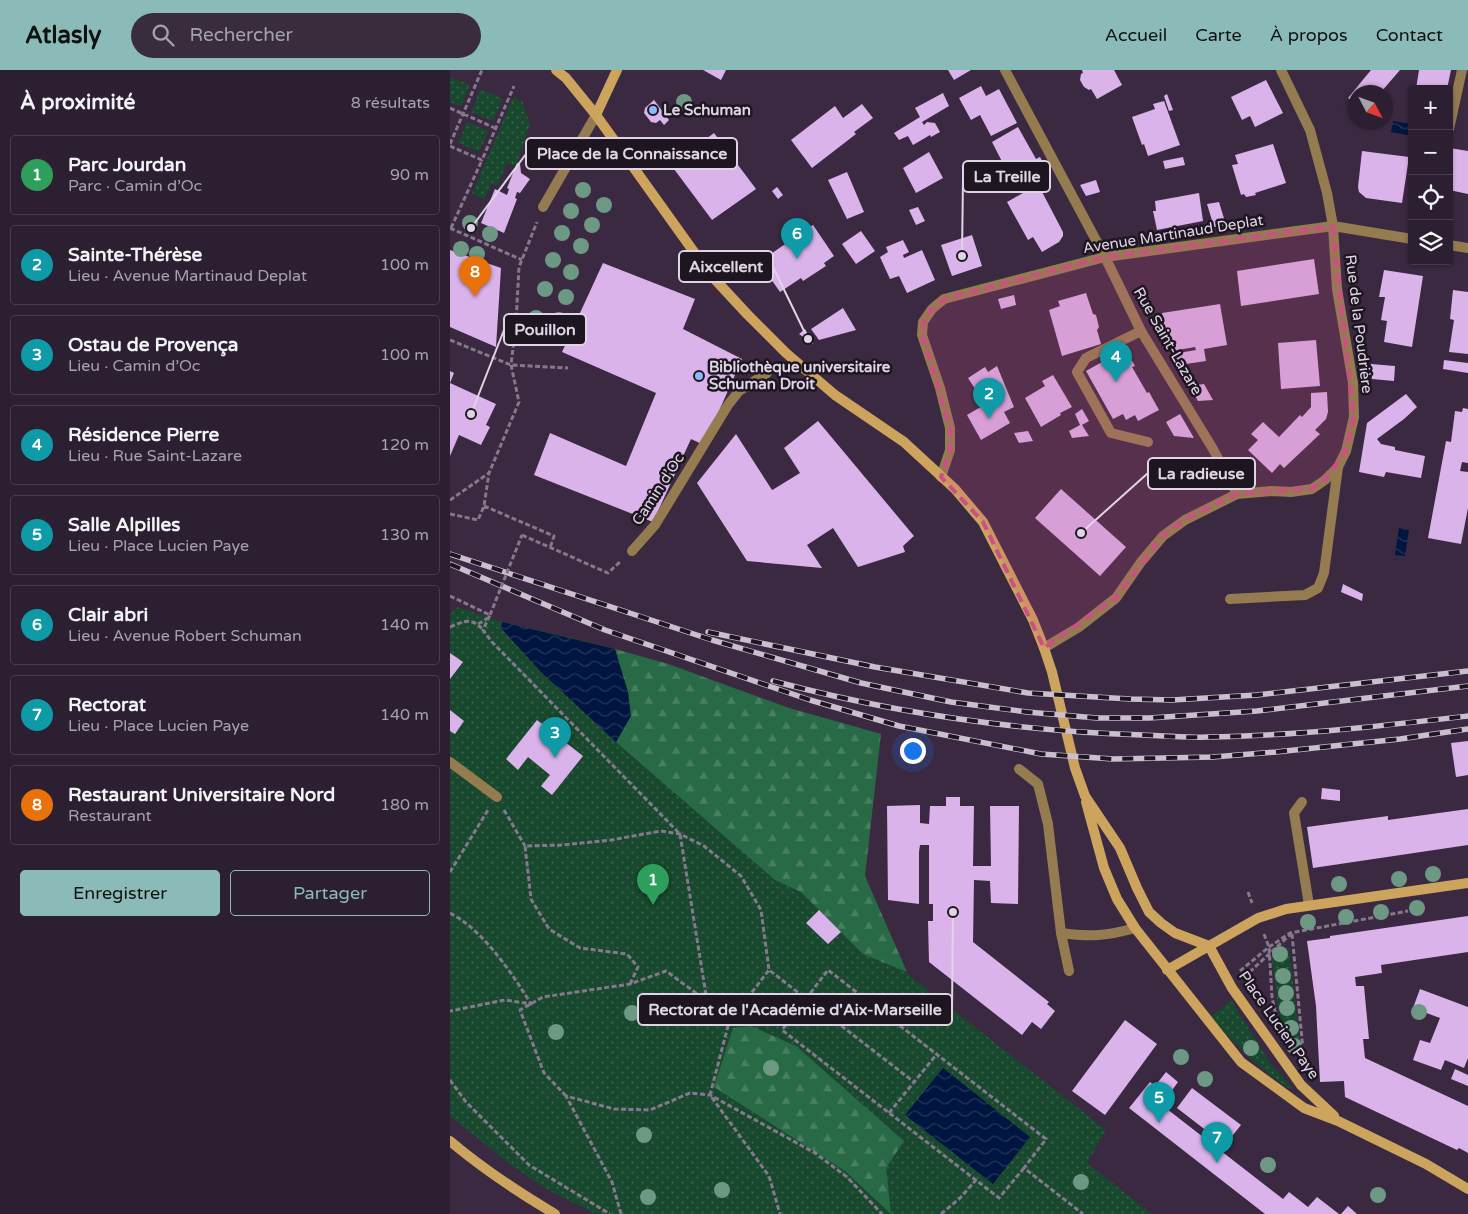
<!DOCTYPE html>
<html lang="fr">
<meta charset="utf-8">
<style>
:root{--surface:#2c1f31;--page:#382c3d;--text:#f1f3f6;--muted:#a6a2ab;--line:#483d4d;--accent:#8bbbb9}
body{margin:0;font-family:"Varela Round",sans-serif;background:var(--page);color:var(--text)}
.controls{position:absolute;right:15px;top:15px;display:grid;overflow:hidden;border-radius:5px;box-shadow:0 1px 4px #0004}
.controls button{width:45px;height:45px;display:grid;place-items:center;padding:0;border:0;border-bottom:1px solid var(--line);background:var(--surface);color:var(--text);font:25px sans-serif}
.compass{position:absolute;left:898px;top:15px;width:45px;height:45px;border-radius:50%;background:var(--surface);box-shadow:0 1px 4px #0004;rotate:131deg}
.you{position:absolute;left:462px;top:680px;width:18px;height:18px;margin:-12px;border:4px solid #fff;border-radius:50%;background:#1a73e8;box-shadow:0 0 0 8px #1a73e833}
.badge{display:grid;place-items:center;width:32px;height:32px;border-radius:50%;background:var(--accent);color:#fff;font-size:16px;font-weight:700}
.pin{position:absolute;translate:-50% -41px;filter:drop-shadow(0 1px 2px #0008)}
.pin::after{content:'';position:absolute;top:26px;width:18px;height:15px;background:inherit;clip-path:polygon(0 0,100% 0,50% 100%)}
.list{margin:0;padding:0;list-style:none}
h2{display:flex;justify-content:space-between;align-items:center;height:65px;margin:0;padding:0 20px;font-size:21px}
h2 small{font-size:16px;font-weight:400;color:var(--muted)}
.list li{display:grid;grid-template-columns:32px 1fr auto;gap:15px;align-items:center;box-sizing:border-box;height:80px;margin:0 10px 10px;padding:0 10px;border:1px solid var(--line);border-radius:5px}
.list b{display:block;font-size:19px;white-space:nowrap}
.list p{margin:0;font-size:16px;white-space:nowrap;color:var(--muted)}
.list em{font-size:16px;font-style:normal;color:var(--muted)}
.actions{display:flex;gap:10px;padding:15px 20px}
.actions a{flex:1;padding:11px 0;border:1px solid var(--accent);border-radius:5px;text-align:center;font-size:18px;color:var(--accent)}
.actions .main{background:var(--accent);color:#111}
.icon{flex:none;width:28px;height:28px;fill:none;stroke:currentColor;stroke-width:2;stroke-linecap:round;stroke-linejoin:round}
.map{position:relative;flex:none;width:1018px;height:1144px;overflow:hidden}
header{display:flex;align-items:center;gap:30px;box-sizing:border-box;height:70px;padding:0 25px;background:var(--accent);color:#111}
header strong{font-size:24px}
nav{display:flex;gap:28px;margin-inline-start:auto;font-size:18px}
.search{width:350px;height:45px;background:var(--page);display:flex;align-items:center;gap:12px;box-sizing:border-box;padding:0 18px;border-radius:28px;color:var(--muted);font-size:19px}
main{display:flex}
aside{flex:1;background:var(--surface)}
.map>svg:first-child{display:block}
.grass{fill:url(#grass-dots)}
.forest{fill:url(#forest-firs)}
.water{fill:url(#water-waves)}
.building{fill:#dbb3eb}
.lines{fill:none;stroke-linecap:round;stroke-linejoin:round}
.path{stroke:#86788c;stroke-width:3;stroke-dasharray:5 2.5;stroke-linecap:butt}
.lane{stroke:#947b50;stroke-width:10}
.street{stroke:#947b50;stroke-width:10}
.secondary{stroke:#cda45d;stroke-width:10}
.rail-casing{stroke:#cabecf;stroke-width:5.5}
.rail{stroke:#1d1520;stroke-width:4;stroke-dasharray:11;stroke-linecap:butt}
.path-bridge{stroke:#86788c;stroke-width:3;stroke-dasharray:5 2.5;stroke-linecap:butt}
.tree{fill:#6d9884}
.marked{fill:#cb5184;fill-opacity:0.2;stroke:#cb5184;stroke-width:4;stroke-dasharray:10 6;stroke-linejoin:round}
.poi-dot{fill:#8abafc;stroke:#1d1520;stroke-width:2}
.labels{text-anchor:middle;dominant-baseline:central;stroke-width:5;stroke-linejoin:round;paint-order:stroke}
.poi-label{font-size:15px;font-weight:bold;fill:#e0d5e5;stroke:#1d1520;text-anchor:start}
.street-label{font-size:15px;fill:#e0d5e5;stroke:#1d1520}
.leader{fill:none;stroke:#e0d5e5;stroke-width:2}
.callout-dot{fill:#e0d5e5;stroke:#1d1520;stroke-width:2}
.callout{fill:#1d1520;stroke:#e0d5e5;stroke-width:2}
.callout-label{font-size:16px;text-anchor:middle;font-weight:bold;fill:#e0d5e5}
</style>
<header>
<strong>Atlasly</strong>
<div class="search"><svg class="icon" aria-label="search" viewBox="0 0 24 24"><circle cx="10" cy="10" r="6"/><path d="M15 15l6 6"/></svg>Rechercher</div>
<nav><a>Accueil</a><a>Carte</a><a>À propos</a><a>Contact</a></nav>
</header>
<main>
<aside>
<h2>À proximité<small>8 résultats</small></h2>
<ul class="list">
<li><span class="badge" style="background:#2e9e5b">1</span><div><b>Parc Jourdan</b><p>Parc · Camin d’Oc</p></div><em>90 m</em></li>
<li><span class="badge" style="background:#0f9aa8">2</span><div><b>Sainte-Thérèse</b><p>Lieu · Avenue Martinaud Deplat</p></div><em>100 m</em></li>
<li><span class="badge" style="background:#0f9aa8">3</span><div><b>Ostau de Provença</b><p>Lieu · Camin d’Oc</p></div><em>100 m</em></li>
<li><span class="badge" style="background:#0f9aa8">4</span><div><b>Résidence Pierre</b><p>Lieu · Rue Saint-Lazare</p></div><em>120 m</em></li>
<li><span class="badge" style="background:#0f9aa8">5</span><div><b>Salle Alpilles</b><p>Lieu · Place Lucien Paye</p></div><em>130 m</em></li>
<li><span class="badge" style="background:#0f9aa8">6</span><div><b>Clair abri</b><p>Lieu · Avenue Robert Schuman</p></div><em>140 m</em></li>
<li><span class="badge" style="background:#0f9aa8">7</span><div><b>Rectorat</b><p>Lieu · Place Lucien Paye</p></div><em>140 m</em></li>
<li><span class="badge" style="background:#e8710a">8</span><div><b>Restaurant Universitaire Nord</b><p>Restaurant</p></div><em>180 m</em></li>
</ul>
<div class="actions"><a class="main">Enregistrer</a><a>Partager</a></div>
</aside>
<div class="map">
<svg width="1018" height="1144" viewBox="0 0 1018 1144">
<defs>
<pattern id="grass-dots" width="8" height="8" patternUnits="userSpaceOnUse" patternTransform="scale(1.25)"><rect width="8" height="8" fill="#18482e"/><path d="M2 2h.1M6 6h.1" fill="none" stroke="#39624c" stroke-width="1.8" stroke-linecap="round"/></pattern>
<pattern id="forest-firs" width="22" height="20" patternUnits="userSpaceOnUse" patternTransform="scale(1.25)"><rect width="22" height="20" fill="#296a46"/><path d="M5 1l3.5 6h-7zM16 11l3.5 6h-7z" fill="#487e61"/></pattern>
<pattern id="water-waves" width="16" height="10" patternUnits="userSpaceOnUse" patternTransform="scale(1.25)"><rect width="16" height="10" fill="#001540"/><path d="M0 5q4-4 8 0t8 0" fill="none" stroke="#25365b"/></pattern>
</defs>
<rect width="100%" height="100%" fill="#3a2941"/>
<path class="grass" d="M0 7 20 15 11 36 0 32Z
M30 19 53 29 43 51 21 42Z
M63 27 73 32 80 55 66 96 57 93 48 115 42 113 34 129 22 124Z
M17 52 39 61 29 82 8 73Z
M8 537 52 552 127 569 218 594 339 638 431 664 402 860 656 1060 637 1093 702 1144H146L96 1119 58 1093 0 1046V544Z
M839 878 851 983 843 981 836 971 828 937 822 888Z
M781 930 820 993 842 1017 840 1019C809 1000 785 973 760 947Z"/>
<path class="forest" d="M165 579 218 594 339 638 431 664 415 806 457 902 413 884 351 822 325 810 166 672 181 645Z
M301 956 346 976 454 1071 436 1098 441 1144 395 1101 264 1017 283 958Z"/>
<path class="water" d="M943 51 962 54V66L941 62Z
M949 458 959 460 955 486 945 485Z
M52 552 165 579 178 622 181 646 166 672 91 602 51 558Z
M493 998 580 1067 543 1114 455 1045Z"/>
<path class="building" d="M253 0H276L271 10Z
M498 0H521L504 10Z
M632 0H664L672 15 647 29 641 19 639 20 634 17 630 10 631 4 633 3Z
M921 0H950L931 22H906V34L898 28Z
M969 0H1001L997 19H966Z
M816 10 833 43 805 57 800 46 792 50 781 27Z
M531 16 536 26 549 19 567 53 541 66 530 45 521 50 509 28Z
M493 23 499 36 472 52 474 55 477 52 485 53 490 62 481 67 480 65 463 75 458 66 449 70 444 63 470 47 465 38Z
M717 24 723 40 719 41 714 26Z
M204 30 219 50 214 55 210 50 206 53 201 52 194 43 195 38Z
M714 31 730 75 698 86 694 74 692 75 682 47 705 39 703 34Z
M412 34 423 48 404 62 406 64 362 98 341 70 385 36 393 48Z
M568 57 586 89 590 87 596 98 564 115 542 72Z
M264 63 306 119 262 150 221 95Z
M823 74 836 113 805 123 806 125 796 127 794 124 791 125 782 95 788 94 785 85Z
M1000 78 1018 81V124L999 120Z
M912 81 959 87 952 133 916 128 909 122 908 117Z
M479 82 493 108 466 123 453 98Z
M733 87 735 95 715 99 713 91Z
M67 93 70 94 71 103 80 109 70 123 67 122 65 128 67 129 54 163 31 153 45 119 57 125 59 119 57 118Z
M397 102 414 142 397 149 378 110Z
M646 110 650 122 636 126 630 115Z
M327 117 333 125 328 129 322 121Z
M590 118 613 162V166L609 172 592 182 583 167 578 170 557 132 580 119 582 123Z
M749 123 753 151 707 160 703 141H706L705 131Z
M769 132 776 155 764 157 757 134Z
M468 137 475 151 466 155 459 140Z
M363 155 384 186 374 193 376 196 353 211 351 208 330 222 309 192Z
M411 161 425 181 406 194 392 174Z
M522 165 532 196 502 206 491 175Z
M453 170 459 182 453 185 454 188 472 180 485 210 457 223 449 206 440 209 430 187 438 182 436 177Z
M0 180 51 198 46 277 0 257Z
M864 189 869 224 791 236 787 201Z
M153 193 245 229 233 259 292 289 254 375 241 369 203 452 84 405 100 363 176 396 206 323 112 282Z
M934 200 973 206 962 277 934 272 937 251 931 250 935 227H929Z
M1003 220 1018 222V284L999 282 1004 250 1000 249Z
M636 223 643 244 646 245 649 257 647 260 651 274 612 286 599 240 610 236 608 231Z
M564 225 566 235 551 239 548 229Z
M770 234 777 275 754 279 756 291 729 295 723 284 746 280 745 277 722 281 713 254 712 243Z
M393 238 406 260 369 270 361 259Z
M355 259 363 274 349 264Z
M866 270 870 316 831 319 828 273Z
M675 279 685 296 682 297 697 323 699 322 709 340 688 351 685 345 676 350 673 344 663 349 636 301Z
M994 290 1018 293V303L993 299Z
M921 294 945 296 944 311 922 309Z
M547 296 564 337 554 342 560 353 531 370 517 345 534 335 536 339 532 327 531 328 518 308 535 297 538 302Z
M0 301 4 303 0 313Z
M603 305 622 337 610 343 611 345 591 357 575 328 595 316 592 311Z
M0 313 46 334 36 355 40 357 31 375 9 365 0 386Z
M754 314 763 330 748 331 740 316Z
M877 322 878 342 876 349 865 360 870 364 834 398 830 394 822 403 798 380 808 370 801 364 813 352 829 367 850 345 852 347 861 337V323Z
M956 324 967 337 954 349 927 369 931 374 945 377V380L975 386 971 408 936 402 934 407 909 402 917 353Z
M1013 338 1018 339V393L1012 392 1010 401 1018 402V438L1011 474 978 468 996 371 1001 372 1005 341 1012 342Z
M632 339 639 351 632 355 639 366 622 368 619 361 630 355 625 344Z
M730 344 744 368 724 366 716 352Z
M368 351 464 466 453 476 455 482 408 497 383 458 357 475 372 498 297 491 247 413 286 364 322 420 324 419 350 403 334 378Z
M578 361 583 371 569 373 564 363Z
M611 419 676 477 650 506 585 448Z
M893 514 913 524 912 531 891 522Z
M0 583 13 592 0 609Z
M0 640 14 651 5 664 0 661Z
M87 650 133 686 102 725 91 716 100 705 78 687 68 700 56 689Z
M1018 671V705L1006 707 1001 673Z
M872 718 890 720V731L871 729Z
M496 727H510V736H524L523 796H541L540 736H569L568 834 541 833 540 811 524 810 523 872 599 932 597 934 605 941 591 959 582 952 572 965 479 892 478 851H483V834H479V775H470L469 782V834L438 830 437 736 470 735V753L479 754 480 736H496Z
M1018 739V775L863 798 857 757 938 746V750Z
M369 840 391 862 378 874 356 853Z
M1018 846V882L931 895 932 903 905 907 906 916H914L919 969H913L915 988 1018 1036V1083L1009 1078 1007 1080 895 1027 894 1011 870 1012 866 936 857 871 880 868V866Z
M970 919 1018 937V988L1014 998 995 990 991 1000 963 990 970 970 980 973 990 948 963 938Z
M675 950 707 974 655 1045 622 1021Z
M1005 999 1018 1005V1016L1001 1009Z
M716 1002 728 1012 718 1026 724 1031 717 1039 833 1129 839 1122 858 1137 867 1127 889 1144H815L679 1038 700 1012 705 1016Z
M742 1018 791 1055 775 1075 727 1038Z
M898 1136 907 1144H891Z"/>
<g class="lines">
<path class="path" d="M0 38 45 58
M0 74 32 0
M0 76 32 90 64 16
M0 158 72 190
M1 158 32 90
M0 270 61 295 118 298
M0 430 39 403 69 332 61 295 66 253 69 197 87 152
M34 436 104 466 100 478
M0 444 28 450 34 436 39 403
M72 465 158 503 171 491
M0 526 40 545 33 560 42 572 230 764 257 931 279 952 260 1025 319 1106 330 1144
M28 554 38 548
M0 557C14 551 22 547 33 560
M54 740 75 776
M0 802 38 740
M798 822 802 833
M0 843C33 860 62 903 81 934L55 930 0 941
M814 864 819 877 822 927 827 951
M842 864 854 990
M790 901 819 877 840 863 958 841
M794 907 841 864
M180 914 188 897 177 884 130 878 99 859 81 829 75 776 113 775 161 770 211 761 230 764 254 776 291 806 311 840 319 900 464 1012
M279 952 319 900
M0 1010 16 1032 79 1095 160 1144
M116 1026 94 1003 70 940 93 927 180 914 216 901 257 931
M439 1043 486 985
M574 1098 549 1128 332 960 378 900 596 1069 574 1098 633 1144
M171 1144 162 1112 116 1026 164 1039 200 1040 240 1023 260 1025 365 1083 397 1107 432 1144
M491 1144 510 1128 526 1110"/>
<path class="lane" d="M999 59 1012 0
M93 137 146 45
M691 261 636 288 627 302 661 363 698 372
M780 529 855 525 868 518 874 503 888 397
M569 699 588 714 598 754 611 863C640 867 657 866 685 858
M852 732 844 743 859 835
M611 863 619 901"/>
<path class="street" d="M555 0 655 187 691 261 763 379 787 424
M999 175 1018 178
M491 407 500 380V358L490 318 472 265 473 252 482 239 494 229 655 187 883 156 962 169
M182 481 205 455 278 335 289 321 317 303
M594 578 629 557 666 528 691 492 713 466 735 450 787 424 822 421 841 422 862 419 875 410 888 397 896 381 904 347 903 313 887 219 883 156 877 123 860 60 831 0
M0 692 47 727"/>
<path class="secondary" d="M106 0 116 8 146 45 259 203 297 244 336 283 385 325 454 372 505 419 533 452 583 550 594 578 602 602 625 698 635 726 670 778 687 818 699 842 711 853 725 863 759 876
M146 45 167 0
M636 732 654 798 667 829 685 858 791 992 854 1038 888 1051 976 1094 1018 1119
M759 876 782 918 851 1015 884 1046
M717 900 808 848 836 839 1018 813
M0 1071C33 1099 68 1122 105 1144"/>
<g class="rail-casing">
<path id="rail" d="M0 484 262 570 411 613 501 632 577 642 647 648H699L807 641 1018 616
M0 494 155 560 360 630 449 656 591 684 663 689 763 687 826 682 950 669 1018 659
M258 562 425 597 578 623 680 629 722 630 807 625 1018 601
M323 611C443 643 568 661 693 665 714 666 736 668 757 667 845 666 931 656 1018 646"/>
</g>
<use href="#rail" class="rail"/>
<path class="path-bridge" d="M40 545 72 465"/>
</g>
<g class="tree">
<circle cx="234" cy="32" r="8"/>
<circle cx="133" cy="120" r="8"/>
<circle cx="154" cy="135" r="8"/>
<circle cx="121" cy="141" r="8"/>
<circle cx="20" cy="153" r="8"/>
<circle cx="142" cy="155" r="8"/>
<circle cx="112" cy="163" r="8"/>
<circle cx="40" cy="164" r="8"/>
<circle cx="131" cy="176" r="8"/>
<circle cx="11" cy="179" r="8"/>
<circle cx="27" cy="184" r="8"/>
<circle cx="103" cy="190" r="8"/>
<circle cx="121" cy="202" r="8"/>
<circle cx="95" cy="219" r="8"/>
<circle cx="116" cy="227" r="8"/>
<circle cx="86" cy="248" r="8"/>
<circle cx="109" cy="250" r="8"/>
<circle cx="983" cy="804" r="8"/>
<circle cx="949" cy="809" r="8"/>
<circle cx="889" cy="814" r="8"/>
<circle cx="967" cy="838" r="8"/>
<circle cx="931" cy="842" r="8"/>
<circle cx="896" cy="847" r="8"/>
<circle cx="858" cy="852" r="8"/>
<circle cx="830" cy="884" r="8"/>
<circle cx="833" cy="906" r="8"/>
<circle cx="836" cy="923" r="8"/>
<circle cx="837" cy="938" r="8"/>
<circle cx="969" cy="942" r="8"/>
<circle cx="182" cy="943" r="8"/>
<circle cx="841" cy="958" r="8"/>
<circle cx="106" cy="962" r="8"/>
<circle cx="844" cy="976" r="8"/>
<circle cx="801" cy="978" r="8"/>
<circle cx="731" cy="987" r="8"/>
<circle cx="321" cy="998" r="8"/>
<circle cx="755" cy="1009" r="8"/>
<circle cx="194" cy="1065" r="8"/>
<circle cx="818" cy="1095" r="8"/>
<circle cx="631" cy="1112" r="8"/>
<circle cx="272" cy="1120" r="8"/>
<circle cx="928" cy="1125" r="8"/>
<circle cx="198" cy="1127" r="8"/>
</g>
<path class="marked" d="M883 156 904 347 896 381 875 410 862 419 787 424 735 450 713 466 666 528 594 578 533 452 491 407 500 380V358L472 265 473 252 482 239 494 229 655 187Z"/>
<g class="poi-dot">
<circle cx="203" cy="40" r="5"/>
<circle cx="249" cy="306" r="5"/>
</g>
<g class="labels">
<g class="poi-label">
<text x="213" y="40">Le Schuman</text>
<text x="259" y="297">Bibliothèque universitaire<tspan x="259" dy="17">Schuman Droit</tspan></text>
</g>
<g class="street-label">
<text transform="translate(723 164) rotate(-9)">Avenue Martinaud Deplat</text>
<text transform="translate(909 254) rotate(83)">Rue de la Poudrière</text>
<text transform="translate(718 271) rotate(60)">Rue Saint-Lazare</text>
<text transform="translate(208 419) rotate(-57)">Camin d’Oc</text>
<text transform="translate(829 955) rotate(55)">Place Lucien Paye</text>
</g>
</g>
<path class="leader" d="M21 158L76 84M512 186L513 107M358 269L323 197M21 344L54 260M631 463L698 403M503 842L502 940"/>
<g class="callout-dot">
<circle cx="21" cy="158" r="5"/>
<circle cx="512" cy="186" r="5"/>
<circle cx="358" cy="269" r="5"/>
<circle cx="21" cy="344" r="5"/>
<circle cx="631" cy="463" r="5"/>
<circle cx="503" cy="842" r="5"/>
</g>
<g class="callout">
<rect x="76" y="68" width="211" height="31" rx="5"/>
<rect x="513" y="91" width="87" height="31" rx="5"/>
<rect x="229" y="181" width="94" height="31" rx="5"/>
<rect x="54" y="244" width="82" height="31" rx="5"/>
<rect x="698" y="388" width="107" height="31" rx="5"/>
<rect x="188" y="924" width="314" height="31" rx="5"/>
</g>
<g class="callout-label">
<text x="182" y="89">Place de la Connaissance</text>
<text x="557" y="112">La Treille</text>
<text x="276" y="202">Aixcellent</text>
<text x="95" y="265">Pouillon</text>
<text x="751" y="409">La radieuse</text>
<text x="345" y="945">Rectorat de l'Académie d'Aix-Marseille</text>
</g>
</svg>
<div class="controls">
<button>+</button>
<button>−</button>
<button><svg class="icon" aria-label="locate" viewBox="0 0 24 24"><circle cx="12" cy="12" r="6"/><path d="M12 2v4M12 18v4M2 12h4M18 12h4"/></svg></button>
<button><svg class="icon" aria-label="layers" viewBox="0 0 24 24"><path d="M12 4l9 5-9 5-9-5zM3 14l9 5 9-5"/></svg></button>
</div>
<svg class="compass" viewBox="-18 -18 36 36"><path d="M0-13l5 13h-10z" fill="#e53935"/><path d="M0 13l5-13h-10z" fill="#a6a2ab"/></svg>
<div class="you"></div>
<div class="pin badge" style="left:203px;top:835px;background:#2e9e5b">1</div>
<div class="pin badge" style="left:539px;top:349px;background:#0f9aa8">2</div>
<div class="pin badge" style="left:105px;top:688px;background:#0f9aa8">3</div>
<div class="pin badge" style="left:666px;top:312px;background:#0f9aa8">4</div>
<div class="pin badge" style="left:709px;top:1053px;background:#0f9aa8">5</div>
<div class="pin badge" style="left:347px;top:189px;background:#0f9aa8">6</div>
<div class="pin badge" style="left:767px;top:1093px;background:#0f9aa8">7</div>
<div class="pin badge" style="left:25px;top:227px;background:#e8710a">8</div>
</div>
</main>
